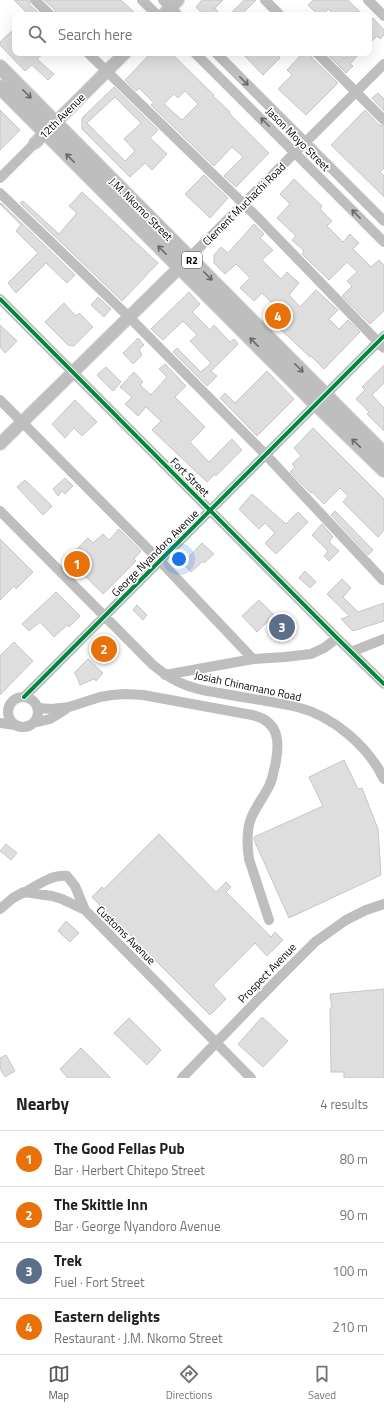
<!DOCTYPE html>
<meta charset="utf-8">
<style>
:root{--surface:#fff;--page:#f6f6f6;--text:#202124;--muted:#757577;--line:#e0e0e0;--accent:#595959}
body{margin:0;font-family:"Titillium Web",sans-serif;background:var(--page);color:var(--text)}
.you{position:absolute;left:179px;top:559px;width:14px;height:14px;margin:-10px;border:3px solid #fff;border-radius:50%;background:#1a73e8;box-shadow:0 0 0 6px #1a73e833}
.badge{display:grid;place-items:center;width:26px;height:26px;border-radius:50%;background:var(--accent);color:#fff;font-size:13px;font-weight:700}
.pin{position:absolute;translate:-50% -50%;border:2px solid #fff;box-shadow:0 1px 4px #0006}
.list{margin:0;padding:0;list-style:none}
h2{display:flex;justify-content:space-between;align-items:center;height:52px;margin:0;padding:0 16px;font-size:17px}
h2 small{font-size:13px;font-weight:400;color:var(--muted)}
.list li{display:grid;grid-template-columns:26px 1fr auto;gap:12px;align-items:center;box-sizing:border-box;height:56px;padding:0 16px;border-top:1px solid var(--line)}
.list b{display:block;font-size:15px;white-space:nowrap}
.list p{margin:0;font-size:13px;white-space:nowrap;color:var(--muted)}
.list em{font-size:13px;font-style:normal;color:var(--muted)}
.icon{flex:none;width:22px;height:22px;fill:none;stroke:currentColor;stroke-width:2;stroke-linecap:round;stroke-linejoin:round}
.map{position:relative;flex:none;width:384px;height:1078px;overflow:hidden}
.search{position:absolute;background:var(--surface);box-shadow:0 4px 16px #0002;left:12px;right:12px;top:12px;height:44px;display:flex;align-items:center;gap:10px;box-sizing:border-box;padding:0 14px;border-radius:8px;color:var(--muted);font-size:15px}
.sheet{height:276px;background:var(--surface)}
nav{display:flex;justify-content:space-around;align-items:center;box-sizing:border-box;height:56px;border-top:1px solid var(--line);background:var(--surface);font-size:11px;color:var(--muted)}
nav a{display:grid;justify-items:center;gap:2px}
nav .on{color:var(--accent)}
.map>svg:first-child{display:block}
.building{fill:#dedede;stroke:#c6c6c6;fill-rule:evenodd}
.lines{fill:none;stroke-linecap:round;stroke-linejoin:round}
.major-casing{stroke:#dbdbdb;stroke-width:14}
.highway-casing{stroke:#dbdbdb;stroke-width:16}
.minor{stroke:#bebebe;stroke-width:10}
.major{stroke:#bebebe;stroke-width:12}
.highway{stroke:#bebebe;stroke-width:14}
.cycleway-casing{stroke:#fff;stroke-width:6}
.cycleway{stroke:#00873e;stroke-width:4}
.oneway{stroke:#686868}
.labels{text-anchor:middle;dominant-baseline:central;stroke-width:3.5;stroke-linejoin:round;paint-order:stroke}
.shield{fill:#fff;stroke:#4c4c4c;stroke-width:1}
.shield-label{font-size:10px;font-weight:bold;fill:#000}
.street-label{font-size:11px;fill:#000;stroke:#fff}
</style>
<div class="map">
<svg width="384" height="1078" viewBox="0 0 384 1078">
<rect width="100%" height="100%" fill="#fff"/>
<path class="building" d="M14 0H29L30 5 41 15H29Z
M44 0H121L137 15H56L55 10Z
M202 0H223L215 8 221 15H204L196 7Z
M244 0H256L241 15H229Z
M313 0H348L363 15H334L328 9 323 15H318L308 5Z
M373 18 384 30V35L380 39 377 36 369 44V23Z
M15 28V53H44L37 59 54 74 48 80 32 65 25 71 0 45V42Z
M151 53H171L214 95 213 96 230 112 229 113 269 153 236 187 224 176 243 157 232 147 214 166 151 105 154 103 139 88 136 91 125 80ZM185 91 198 104 182 120 164 104 174 94 178 98Z
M242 53H282L279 56 280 58 263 75Z
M303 53H311L312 58 338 83 306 115 278 89 292 75 287 70Z
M326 53H339L344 58 349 53H360L350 64 353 66 346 73Z
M114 87 158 130 150 138 167 154 152 170 145 163 130 177 82 129V118ZM115 97 141 123 124 139 135 151 125 161 87 123Z
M378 93 384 99V111L372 98Z
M0 110 20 130 0 150Z
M365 110 379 125 384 126V168L380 172 384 176V197L331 145Z
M204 175 228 198 210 218 185 194Z
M294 179 322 206 320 209 332 221 327 226 343 242 350 234 359 243 353 249 371 267 379 260 384 265V311L370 324 342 296 352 286 347 281 357 272 347 262 329 280 302 254 304 251 292 240 296 236 277 218 290 204 280 194Z
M82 192 158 263 122 301 20 203 23 201 59 234 77 213 69 206Z
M1 203 75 275 67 283 46 263 16 293 8 283 38 253 16 231 21 225 0 204Z
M254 224 264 234 260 238 273 250 262 260 281 279 287 272 299 283 289 295 300 307 316 290 338 310 329 319 339 329 348 320 360 332 324 369 311 356 310 357 265 315 274 305 262 293 254 301 240 288 250 278 236 264 225 274 214 263V255L221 247 228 253Z
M189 292 200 304 192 312 210 330 214 325 230 342 234 339 238 344 211 371 217 376 207 386 173 352 177 348 201 372 211 363 190 341 197 335 183 321 163 340 151 329Z
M98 297 111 309 104 317 91 305Z
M64 303 76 316 79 313 93 327 74 346 68 345 45 322Z
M0 325 17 341 5 353 0 347Z
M138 338 144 345 139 350 142 355 133 364 123 353Z
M165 364 186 386 175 397 205 427 190 442 209 462 232 439 242 450 216 476 215 474 207 482 152 430 161 421 146 407 138 416 125 404 132 397 120 387 134 372 143 382 140 385 151 395 167 377 159 369Z
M384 365V383L372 395 384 408V431L367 414 369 412 356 399 365 390 362 387Z
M106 367 121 382 113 391 97 375Z
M267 371 294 399 257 436 220 398 225 393 235 403Z
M75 400 97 422 82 436 74 428 65 438 52 424Z
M313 428 384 499V530L378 537 343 502 348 496 340 488 324 504 312 492 311 493 290 472 295 467 292 464 301 456 294 448Z
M65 478 73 486 65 494 62 491 58 496 53 489Z
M25 480 52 506 43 515 17 487Z
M252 494 286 524 298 512 308 522 276 554 265 543 275 533 265 523 259 529 239 509Z
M335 511 373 550 368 555 331 515Z
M322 524 333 537 329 542 339 551 329 561 324 556 328 551 312 535Z
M119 529 141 551 134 559 136 561 103 594 80 571 88 564 75 551 88 538 93 543 103 534 109 540Z
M0 539 33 572 16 589 14 586 0 600Z
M202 543 214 554 204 563 203 561 191 572 185 566 187 563 185 561Z
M305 571 316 582 310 588 299 578Z
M342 579 351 588 343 597 358 612 384 603V621L353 631 341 619 349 616 327 594Z
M56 592 80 616 69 627 67 625 54 637 40 622 29 631 22 624Z
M259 600 274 615 257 632 242 616Z
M137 605 147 615 143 620 133 610Z
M14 642 33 661 0 695V656Z
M88 659 103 673 96 681 94 679 80 685 76 675 74 673Z
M344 760 358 789 362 788 378 829 381 875 289 918 254 840V837L323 806 309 777Z
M159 834 216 892 226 882 231 887 226 892 271 937 275 932 283 940 267 956 255 943 213 985 226 999 210 1015 92 897 102 887 104 889Z
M6 844 17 853 11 860 0 851Z
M66 921 79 933 70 942 58 931Z
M384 989V1078H344V1072H331L330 1008H332L330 994Z
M262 1017 288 1041 263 1067 238 1044Z
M129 1018 161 1050 147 1065 114 1033Z
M81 1048 111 1078H68L60 1069Z
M6 1055 15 1071 5 1077 0 1069V1058Z"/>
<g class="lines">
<g class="major-casing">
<path id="major" d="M163 15 178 0
M35 143 125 53
M0 444 186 261"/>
</g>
<g class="highway-casing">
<path id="highway" d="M0 67 384 454
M0 87 315 403 384 470"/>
</g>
<path class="minor" d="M35 0 50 15
M142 0 157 15
M163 0 178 15
M265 0 280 15
M368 0 384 16
M88 53 257 217 384 348
M195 53 384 242
M216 53 384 221
M317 53 384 120
M0 178 35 143
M0 193 129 317 265 454 383 580
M189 258 384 64
M0 299 337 638 384 684
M0 400 160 561 253 659
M0 511 153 665C162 672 170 679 181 683 193 689 206 691 219 693 245 698 271 701 297 707 333 716 368 746 384 779
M351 652 384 639
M165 675 253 659 285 657 311 654 324 648 337 638
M8 712a15 15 0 1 1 30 0a15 15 0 1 1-30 0Z
M24 697 384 336
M38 708 52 709 69 707 100 697 112 695 125 694 143 695 252 715C280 721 280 743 275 766 273 772 273 778 270 784 265 795 257 805 252 816 246 829 247 845 249 859L269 920
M0 723 15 725
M33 723 50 719 66 709
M24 893C36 886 52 874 67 876L75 886 85 910
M0 909 13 898 24 892 52 896 62 899 85 910 251 1078
M182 1078 274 983 315 942 346 920 366 910 384 904"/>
<use href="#major" class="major"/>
<use href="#highway" class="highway"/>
<g class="cycleway-casing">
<path id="cycleway" d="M0 299 337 638 384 684
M24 697 384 336"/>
</g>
<use href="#cycleway" class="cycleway"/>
</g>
<defs><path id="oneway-shaft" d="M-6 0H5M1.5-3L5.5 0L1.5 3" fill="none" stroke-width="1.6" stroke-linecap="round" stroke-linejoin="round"/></defs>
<g class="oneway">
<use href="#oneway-shaft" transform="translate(244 81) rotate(45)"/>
<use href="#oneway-shaft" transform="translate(27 94) rotate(45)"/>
<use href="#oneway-shaft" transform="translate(265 122) rotate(-135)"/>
<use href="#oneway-shaft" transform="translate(70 158) rotate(-135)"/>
<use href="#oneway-shaft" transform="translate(356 214) rotate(-135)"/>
<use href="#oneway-shaft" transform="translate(162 250) rotate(-135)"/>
<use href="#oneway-shaft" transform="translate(208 276) rotate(45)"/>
<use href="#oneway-shaft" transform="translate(254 342) rotate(-135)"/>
<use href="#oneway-shaft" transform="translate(299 368) rotate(45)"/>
<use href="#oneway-shaft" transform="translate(356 443) rotate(-136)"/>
</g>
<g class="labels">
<rect class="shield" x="182" y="252" width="20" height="16" rx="3"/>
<g class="shield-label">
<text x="192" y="260">R2</text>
</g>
<g class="street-label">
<text transform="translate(62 116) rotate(-45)">12th Avenue</text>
<text transform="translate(298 139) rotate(45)">Jason Moyo Street</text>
<text transform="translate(244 204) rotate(-45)">Clement Muchachi Road</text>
<text transform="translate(141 209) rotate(45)">J.M. Nkomo Street</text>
<text transform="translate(190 477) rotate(45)">Fort Street</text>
<text transform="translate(155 553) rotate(-45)">George Nyandoro Avenue</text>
<text transform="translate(248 686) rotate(12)">Josiah Chinamano Road</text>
<text transform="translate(126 935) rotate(45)">Customs Avenue</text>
<text transform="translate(267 973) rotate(-46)">Prospect Avenue</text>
</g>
</g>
</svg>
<div class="you"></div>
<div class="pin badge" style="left:77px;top:564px;background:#e8710a">1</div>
<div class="pin badge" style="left:104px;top:649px;background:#e8710a">2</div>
<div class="pin badge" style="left:282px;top:627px;background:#5c6f8a">3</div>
<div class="pin badge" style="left:278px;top:316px;background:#e8710a">4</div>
<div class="search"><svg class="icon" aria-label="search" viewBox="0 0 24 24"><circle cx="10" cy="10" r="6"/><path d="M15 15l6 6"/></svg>Search here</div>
</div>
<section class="sheet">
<h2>Nearby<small>4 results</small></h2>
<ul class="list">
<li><span class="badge" style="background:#e8710a">1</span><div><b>The Good Fellas Pub</b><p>Bar · Herbert Chitepo Street</p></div><em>80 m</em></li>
<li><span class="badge" style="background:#e8710a">2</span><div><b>The Skittle Inn</b><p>Bar · George Nyandoro Avenue</p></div><em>90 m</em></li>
<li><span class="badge" style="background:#5c6f8a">3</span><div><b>Trek</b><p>Fuel · Fort Street</p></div><em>100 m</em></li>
<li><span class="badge" style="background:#e8710a">4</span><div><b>Eastern delights</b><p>Restaurant · J.M. Nkomo Street</p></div><em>210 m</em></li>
</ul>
</section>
<nav>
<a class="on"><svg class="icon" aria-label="map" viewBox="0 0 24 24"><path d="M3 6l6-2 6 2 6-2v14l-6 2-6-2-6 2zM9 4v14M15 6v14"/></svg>Map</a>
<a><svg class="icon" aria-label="directions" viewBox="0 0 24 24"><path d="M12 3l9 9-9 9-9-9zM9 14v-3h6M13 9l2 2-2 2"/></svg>Directions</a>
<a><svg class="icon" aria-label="saved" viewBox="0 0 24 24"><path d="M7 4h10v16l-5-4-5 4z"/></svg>Saved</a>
</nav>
